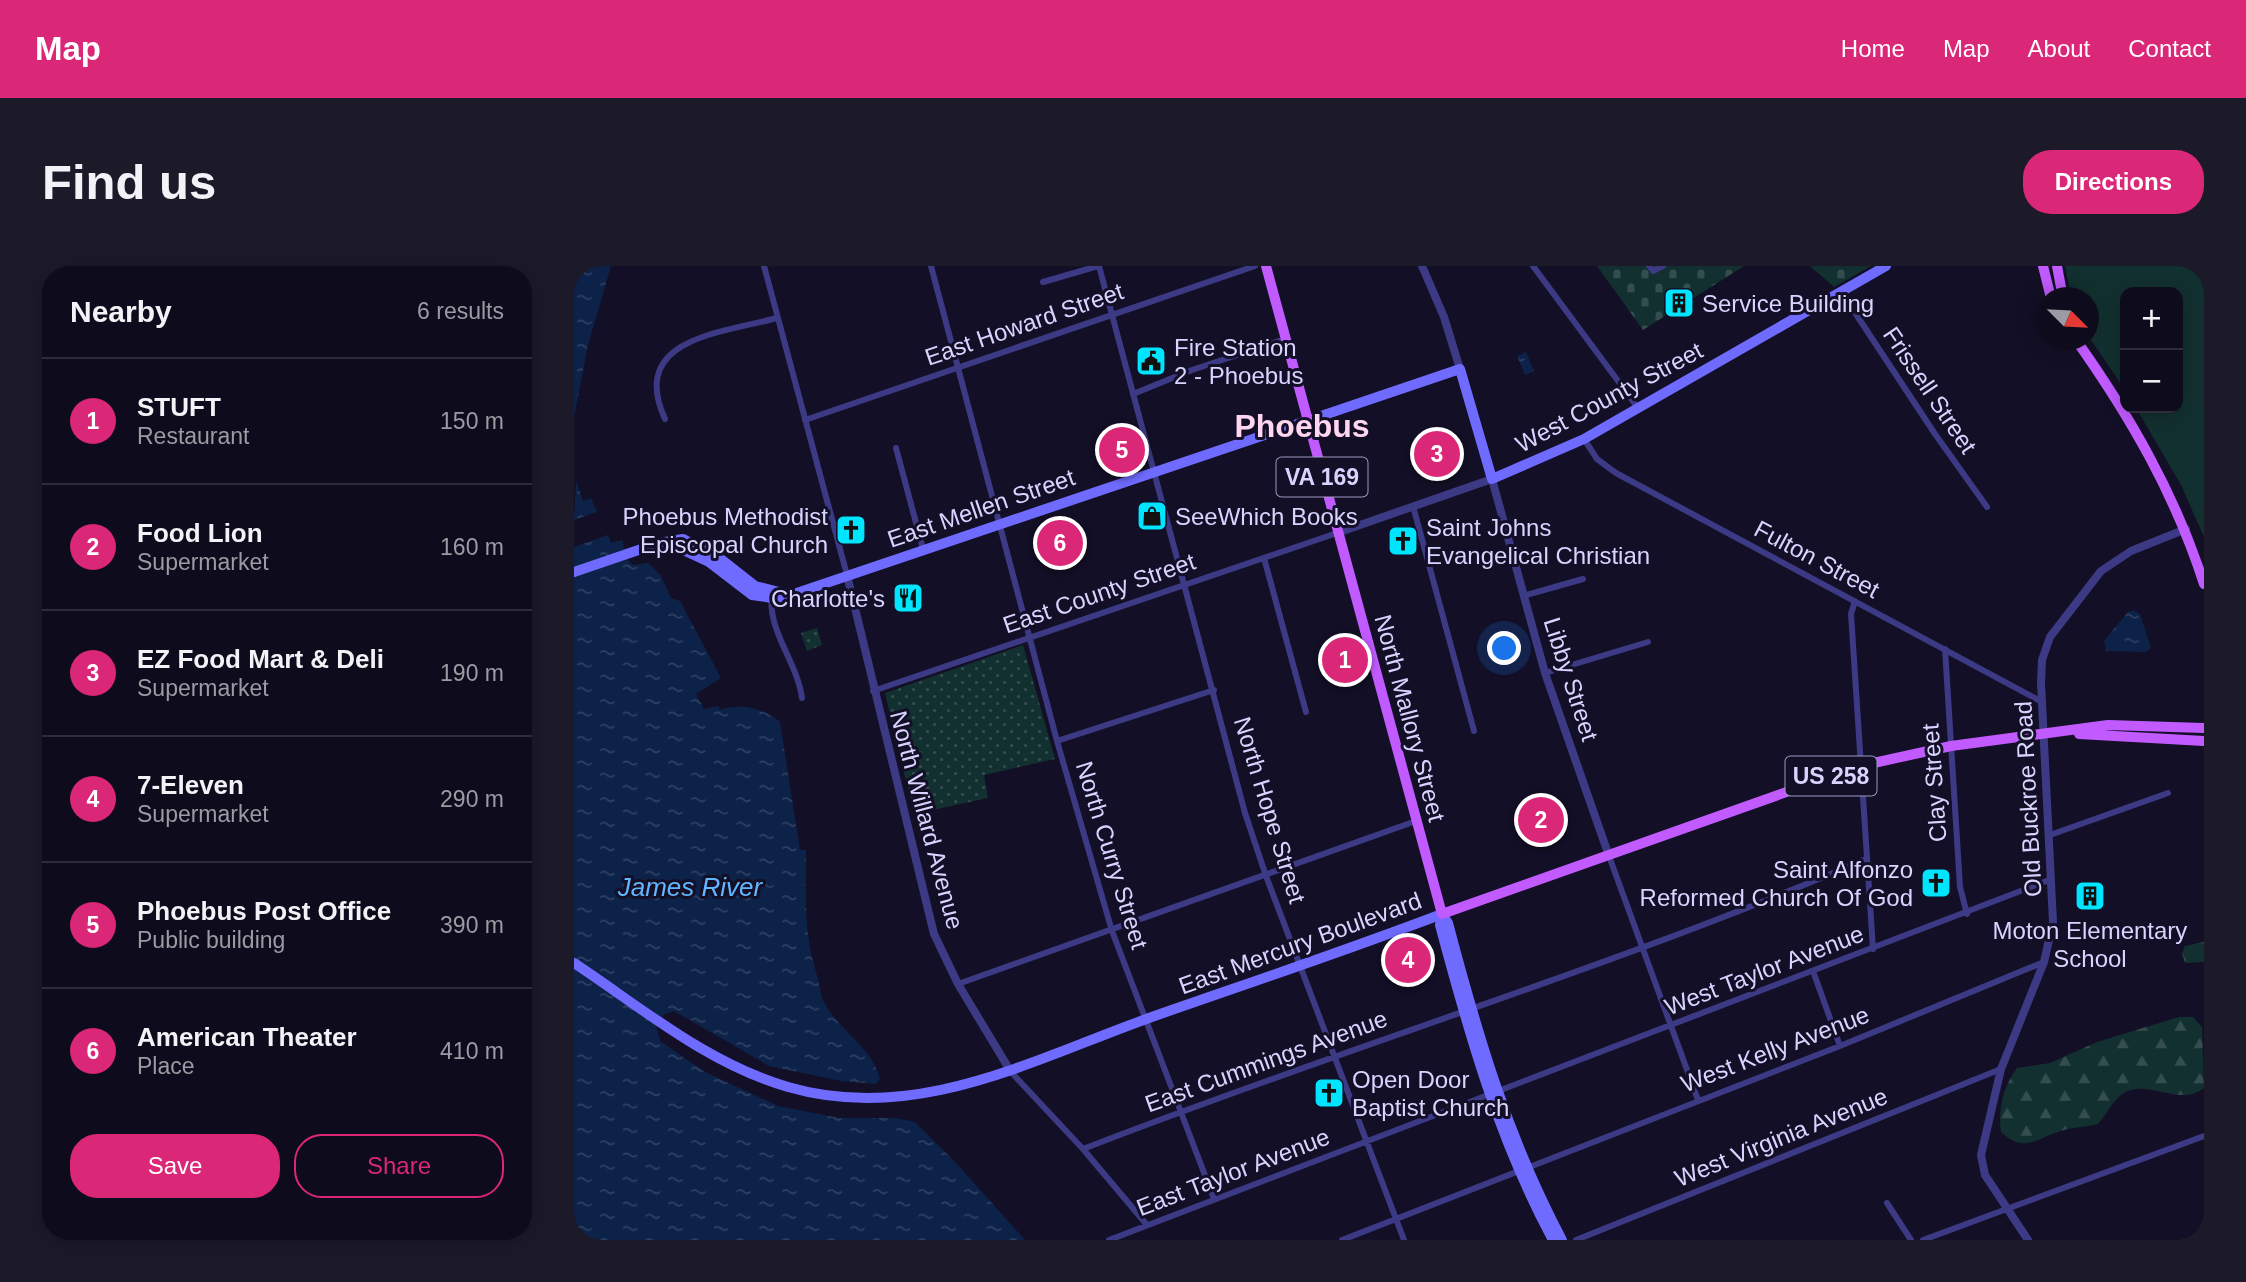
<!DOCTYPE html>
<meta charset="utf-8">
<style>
:root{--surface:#0e0b1c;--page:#1c1929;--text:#f1f3f6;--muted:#9b9ba3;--line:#2e2b3b;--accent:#db2777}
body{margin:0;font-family:Arial,sans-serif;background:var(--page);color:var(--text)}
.controls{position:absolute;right:21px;top:21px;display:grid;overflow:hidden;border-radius:14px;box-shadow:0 4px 18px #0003}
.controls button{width:63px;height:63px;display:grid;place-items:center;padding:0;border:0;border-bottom:2px solid var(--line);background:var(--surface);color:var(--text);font:35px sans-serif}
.compass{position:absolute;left:1462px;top:21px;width:63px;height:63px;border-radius:50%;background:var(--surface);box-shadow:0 4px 18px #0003;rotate:114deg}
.you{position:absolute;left:931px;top:383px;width:24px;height:24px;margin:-18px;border:5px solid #fff;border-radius:50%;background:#1a73e8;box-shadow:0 0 0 10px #1a73e833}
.badge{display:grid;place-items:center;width:46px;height:46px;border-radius:50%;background:var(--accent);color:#fff;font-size:23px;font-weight:700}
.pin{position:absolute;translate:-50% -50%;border:4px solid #fff;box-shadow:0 2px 7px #0006}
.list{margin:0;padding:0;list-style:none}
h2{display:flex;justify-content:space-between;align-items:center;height:91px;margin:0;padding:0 28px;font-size:30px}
h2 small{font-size:23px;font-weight:400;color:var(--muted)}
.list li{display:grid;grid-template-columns:46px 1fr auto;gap:21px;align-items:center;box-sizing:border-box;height:126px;padding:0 28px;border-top:2px solid var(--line)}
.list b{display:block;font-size:26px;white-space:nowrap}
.list p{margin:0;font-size:23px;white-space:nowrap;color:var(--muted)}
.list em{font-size:23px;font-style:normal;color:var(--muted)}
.actions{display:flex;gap:14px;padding:21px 28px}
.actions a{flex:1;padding:16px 0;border:2px solid var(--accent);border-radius:28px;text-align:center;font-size:24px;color:var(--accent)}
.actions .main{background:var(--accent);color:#fff}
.map{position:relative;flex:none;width:1630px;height:974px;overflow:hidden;border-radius:28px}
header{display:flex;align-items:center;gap:42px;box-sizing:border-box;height:98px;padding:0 35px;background:var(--accent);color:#fff}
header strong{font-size:33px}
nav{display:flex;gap:38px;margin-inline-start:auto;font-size:24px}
.intro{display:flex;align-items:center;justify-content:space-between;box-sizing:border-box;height:168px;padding:0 42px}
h1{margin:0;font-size:49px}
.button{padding:18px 32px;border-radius:28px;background:var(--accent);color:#fff;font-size:24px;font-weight:700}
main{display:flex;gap:42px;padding:0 42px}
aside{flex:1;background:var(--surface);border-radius:28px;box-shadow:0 4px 18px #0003}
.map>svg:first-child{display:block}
.grass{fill:#12302f}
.forest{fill:url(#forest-firs)}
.cemetery{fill:url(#cemetery-stones)}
.park{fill:url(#park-dots)}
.water{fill:url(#water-ripples)}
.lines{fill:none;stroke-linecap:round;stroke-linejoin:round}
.minor{stroke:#3d3a85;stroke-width:6}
.tertiary{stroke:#3d3a85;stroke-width:8}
.secondary{stroke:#6f6bff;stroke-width:10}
.primary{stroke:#c25bff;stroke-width:10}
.labels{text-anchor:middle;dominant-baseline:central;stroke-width:6;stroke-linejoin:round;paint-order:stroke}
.shield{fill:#130f26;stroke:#9e99be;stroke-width:2}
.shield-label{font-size:23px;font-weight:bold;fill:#d9d4ff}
.poi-label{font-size:24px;fill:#d9d4ff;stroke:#130f26;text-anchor:start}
.street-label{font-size:24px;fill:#d9d4ff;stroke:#130f26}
.water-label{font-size:26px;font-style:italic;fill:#62b6ff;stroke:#130f26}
.district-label{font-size:32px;font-weight:bold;fill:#ffd6f0;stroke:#130f26}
</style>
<header>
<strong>Map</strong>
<nav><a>Home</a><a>Map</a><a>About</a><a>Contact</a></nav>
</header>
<div class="intro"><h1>Find us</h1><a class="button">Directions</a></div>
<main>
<aside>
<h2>Nearby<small>6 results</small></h2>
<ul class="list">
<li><span class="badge">1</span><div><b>STUFT</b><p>Restaurant</p></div><em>150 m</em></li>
<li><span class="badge">2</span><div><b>Food Lion</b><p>Supermarket</p></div><em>160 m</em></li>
<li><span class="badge">3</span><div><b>EZ Food Mart &amp; Deli</b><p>Supermarket</p></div><em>190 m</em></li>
<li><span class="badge">4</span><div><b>7-Eleven</b><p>Supermarket</p></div><em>290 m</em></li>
<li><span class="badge">5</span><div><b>Phoebus Post Office</b><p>Public building</p></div><em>390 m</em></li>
<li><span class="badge">6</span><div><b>American Theater</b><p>Place</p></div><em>410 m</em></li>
</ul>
<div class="actions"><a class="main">Save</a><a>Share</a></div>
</aside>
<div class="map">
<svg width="1630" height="974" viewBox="0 0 1630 974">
<defs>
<pattern id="forest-firs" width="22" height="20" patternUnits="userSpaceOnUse" patternTransform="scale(1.75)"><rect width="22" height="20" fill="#12302f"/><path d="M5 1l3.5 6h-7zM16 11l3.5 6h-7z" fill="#344d4e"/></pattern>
<pattern id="cemetery-stones" width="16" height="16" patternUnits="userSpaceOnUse" patternTransform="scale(1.75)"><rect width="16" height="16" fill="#12302f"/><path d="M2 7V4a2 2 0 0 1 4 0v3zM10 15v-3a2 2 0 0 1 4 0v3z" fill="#344d4e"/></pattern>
<pattern id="park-dots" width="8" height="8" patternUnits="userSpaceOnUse" patternTransform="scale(1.75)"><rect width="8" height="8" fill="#12302f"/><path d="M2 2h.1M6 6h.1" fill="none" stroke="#344d4e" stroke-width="1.8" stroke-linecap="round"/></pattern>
<pattern id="water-ripples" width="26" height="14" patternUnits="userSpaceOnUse" patternTransform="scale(1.75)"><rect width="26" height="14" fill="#0c2248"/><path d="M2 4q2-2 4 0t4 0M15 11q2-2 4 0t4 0" fill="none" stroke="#2f4163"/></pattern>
</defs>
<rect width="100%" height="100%" fill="#130f26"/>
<path class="grass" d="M1491 0H1630V271L1607 219 1562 142H1604V26H1551V124L1515 71 1514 32 1497 31Z"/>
<path class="forest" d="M1630 676V696L1611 697 1608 687 1611 680Z
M1605 751H1619L1628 761 1630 822C1604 843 1569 808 1545 831 1537 838 1531 850 1524 858 1513 861 1500 861 1490 864 1463 871 1452 889 1427 866 1424 843 1429 821 1443 802L1476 797 1523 776Z"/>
<path class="cemetery" d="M1023 0H1170L1069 64Z
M1236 0H1297L1260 21Z"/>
<path class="park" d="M243 362 248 379 233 385 227 367Z
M449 379 481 493 410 509 414 532 340 548 311 427Z"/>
<path class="water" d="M0 0H37L14 79 0 151Z
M952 86 960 105 951 109 943 90Z
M2 215 9 235 17 232 23 246 0 254Z
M34 269 37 277 48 274 54 294 59 299 74 297 87 310 97 332 106 335 147 412 122 428 130 443 144 440 146 444C166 437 190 442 206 456L226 584H232C232 631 229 667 244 713 246 720 246 728 249 734 264 765 296 778 306 812L302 818 267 815 195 800 100 745 91 748 82 759 86 775 131 806 204 840 265 852H321L341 856 382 897 451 974H0V281Z
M1560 344 1566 348 1577 382 1572 386 1532 385 1530 375 1554 346Z"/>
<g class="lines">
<path class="minor" d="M190 0 273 309
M357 0 483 475 538 665 640 933
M525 0 671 547 692 610 830 974
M959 0 1064 142
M1075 0 1079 5 1089 0
M469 16 524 0
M1268 27 1361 168 1413 241
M559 128 618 104 711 73
M91 153C54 72 148 67 203 52
M231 154 681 0
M1010 173 1023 193 1042 207 1468 436
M322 182 349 283
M839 240 900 465
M690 292 732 446
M198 328C193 365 223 395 228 432
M949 330 1009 313
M1281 335 1277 348 1299 683
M1371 383 1386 621 1393 648
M971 407 1074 376
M299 425 763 267
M483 475 640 424
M1476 569 1594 527
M1035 590 1124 834
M1239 705 1266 780
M384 718 842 555
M437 806 509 883 573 959
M509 883C768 782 1036 703 1292 593
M1313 937 1337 974
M535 974 1478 613
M768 974 1266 780 1470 696
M1002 974 1427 803
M1349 974 1630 870
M1621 974 1630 971"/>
<path class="tertiary" d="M848 0 870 51 886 103
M763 267 918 213 971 407 1035 590
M273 309 360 668 384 718 437 806
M1454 974 1411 909 1407 889 1427 803 1470 696 1479 656 1467 417 1468 394 1476 371 1527 305 1557 285 1612 263"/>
<path class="secondary" d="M92 276 135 296 178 329 205 333 886 103 918 213 1010 173 1312 0
M0 306 85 277 109 273 148 294 181 320 213 328
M868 648 874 657C903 767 934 873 988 974
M868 648 866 659C895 768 925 874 979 974
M0 697C68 742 134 798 214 821 341 858 458 794 575 752 672 718 771 685 868 648"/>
<path class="primary" d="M692 0 868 648 1286 500 1377 480 1534 459 1630 462
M1469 0 1477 32
M1483 0 1489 32
M1502 74C1556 150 1601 228 1630 318
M1505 468 1630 475"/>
</g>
<defs>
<g id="building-square" transform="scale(1.575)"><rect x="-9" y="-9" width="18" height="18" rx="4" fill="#00e5ff" stroke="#130f26"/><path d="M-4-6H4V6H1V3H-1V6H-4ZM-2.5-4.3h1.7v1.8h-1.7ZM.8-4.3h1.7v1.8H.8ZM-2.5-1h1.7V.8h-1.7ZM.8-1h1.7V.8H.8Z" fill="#111"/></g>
<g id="civic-square" transform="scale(1.575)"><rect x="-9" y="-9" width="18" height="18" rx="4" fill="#00e5ff" stroke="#130f26"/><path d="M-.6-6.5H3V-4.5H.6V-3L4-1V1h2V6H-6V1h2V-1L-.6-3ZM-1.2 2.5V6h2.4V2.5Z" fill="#111"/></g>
<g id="shop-square" transform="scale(1.575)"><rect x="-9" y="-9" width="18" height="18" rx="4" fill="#00e5ff" stroke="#130f26"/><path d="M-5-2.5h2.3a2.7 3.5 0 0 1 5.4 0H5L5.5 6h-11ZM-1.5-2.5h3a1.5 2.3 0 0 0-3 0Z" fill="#111"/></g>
<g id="church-square" transform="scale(1.575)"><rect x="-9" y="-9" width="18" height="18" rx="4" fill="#00e5ff" stroke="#130f26"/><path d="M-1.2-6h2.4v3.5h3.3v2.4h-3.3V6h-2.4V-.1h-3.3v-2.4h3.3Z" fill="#111"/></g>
<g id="restaurant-square" transform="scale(1.575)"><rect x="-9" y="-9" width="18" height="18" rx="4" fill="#00e5ff" stroke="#130f26"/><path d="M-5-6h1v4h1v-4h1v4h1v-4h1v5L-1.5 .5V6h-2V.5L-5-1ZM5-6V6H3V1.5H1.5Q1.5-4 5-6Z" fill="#111"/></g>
</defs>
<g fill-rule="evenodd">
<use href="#building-square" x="1105" y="37"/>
<use href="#civic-square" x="577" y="95"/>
<use href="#shop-square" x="578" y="250"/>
<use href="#church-square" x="277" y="264"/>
<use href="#church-square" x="829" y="275"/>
<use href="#restaurant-square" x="334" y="332"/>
<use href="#church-square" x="1362" y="617"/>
<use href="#building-square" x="1516" y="630"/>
<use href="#church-square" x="755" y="827"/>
</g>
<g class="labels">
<g class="shield">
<rect x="702.5" y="191.5" width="91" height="39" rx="5"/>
<rect x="1211.5" y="490.5" width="91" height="39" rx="5"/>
</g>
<g class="shield-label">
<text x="748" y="211">VA 169</text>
<text x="1257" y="510">US 258</text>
</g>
<g class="poi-label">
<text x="1128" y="37">Service Building</text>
<text x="600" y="81">Fire Station<tspan x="600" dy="28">2 - Phoebus</tspan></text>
<text x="254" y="250" text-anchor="end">Phoebus Methodist<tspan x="254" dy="28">Episcopal Church</tspan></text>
<text x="601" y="250">SeeWhich Books</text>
<text x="852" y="261">Saint Johns<tspan x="852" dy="28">Evangelical Christian</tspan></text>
<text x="311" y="332" text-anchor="end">Charlotte's</text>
<text x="1339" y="603" text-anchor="end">Saint Alfonzo<tspan x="1339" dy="28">Reformed Church Of God</tspan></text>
<text x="1516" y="664" text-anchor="middle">Moton Elementary<tspan x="1516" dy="28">School</tspan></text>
<text x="778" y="813">Open Door<tspan x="778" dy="28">Baptist Church</tspan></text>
</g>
<g class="street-label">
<text transform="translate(450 58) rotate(-19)">East Howard Street</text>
<text transform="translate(1356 124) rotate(56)">Frissell Street</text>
<text transform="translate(1035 131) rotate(-28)">West County Street</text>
<text transform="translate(407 242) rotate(-19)">East Mellen Street</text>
<text transform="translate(1243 293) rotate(28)">Fulton Street</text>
<text transform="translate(525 327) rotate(-19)">East County Street</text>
<text transform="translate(997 413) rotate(72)">Libby Street</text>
<text transform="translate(836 452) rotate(75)">North Mallory Street</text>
<text transform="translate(1360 517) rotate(-94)">Clay Street</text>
<text transform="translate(1454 533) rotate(-93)">Old Buckroe Road</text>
<text transform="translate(696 544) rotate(73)">North Hope Street</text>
<text transform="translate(353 554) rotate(75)">North Willard Avenue</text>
<text transform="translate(538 589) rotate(73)">North Curry Street</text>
<text transform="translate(726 677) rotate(-20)">East Mercury Boulevard</text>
<text transform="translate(1190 704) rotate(-21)">West Taylor Avenue</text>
<text transform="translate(1201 783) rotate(-21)">West Kelly Avenue</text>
<text transform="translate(692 795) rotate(-20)">East Cummings Avenue</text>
<text transform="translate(1207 871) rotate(-22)">West Virginia Avenue</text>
<text transform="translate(659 906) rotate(-21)">East Taylor Avenue</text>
</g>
<g class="water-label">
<text x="116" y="621">James River</text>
</g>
<g class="district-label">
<text x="728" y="160">Phoebus</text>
</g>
</g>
</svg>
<div class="controls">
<button>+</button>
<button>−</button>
</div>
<svg class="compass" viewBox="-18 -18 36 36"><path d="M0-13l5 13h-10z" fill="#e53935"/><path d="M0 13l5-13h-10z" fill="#9b9ba3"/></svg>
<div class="you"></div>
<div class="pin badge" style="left:771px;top:394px">1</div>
<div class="pin badge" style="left:967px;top:554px">2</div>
<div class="pin badge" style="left:863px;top:188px">3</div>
<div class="pin badge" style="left:834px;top:694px">4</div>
<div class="pin badge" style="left:548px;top:184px">5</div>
<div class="pin badge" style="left:486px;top:277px">6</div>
</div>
</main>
